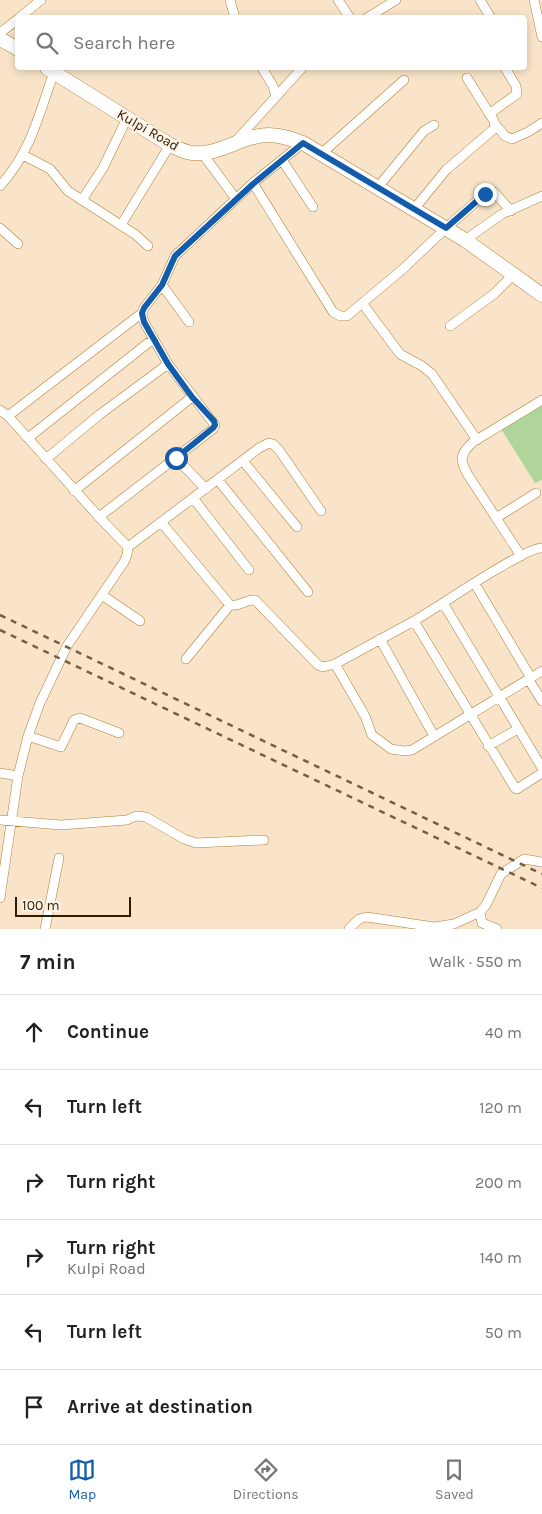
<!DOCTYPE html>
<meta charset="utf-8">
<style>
:root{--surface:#fff;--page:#f2f2f2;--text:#222;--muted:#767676;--line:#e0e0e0;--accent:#125cab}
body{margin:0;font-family:Karla,sans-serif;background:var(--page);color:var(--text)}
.scale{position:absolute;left:15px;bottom:12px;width:116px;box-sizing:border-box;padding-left:5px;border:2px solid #2f1c00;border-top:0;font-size:14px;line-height:18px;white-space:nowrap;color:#2f1c00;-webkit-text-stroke:4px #fef3e6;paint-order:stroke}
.stop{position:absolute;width:15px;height:15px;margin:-11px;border:4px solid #125cab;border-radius:50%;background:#fff}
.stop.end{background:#125cab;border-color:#fff;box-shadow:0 1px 5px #0008}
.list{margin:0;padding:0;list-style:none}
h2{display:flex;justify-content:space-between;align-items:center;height:65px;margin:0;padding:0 20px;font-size:21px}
h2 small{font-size:16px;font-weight:400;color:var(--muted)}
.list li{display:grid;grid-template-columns:32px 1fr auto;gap:15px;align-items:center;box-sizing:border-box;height:75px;padding:0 20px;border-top:1px solid var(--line)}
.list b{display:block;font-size:19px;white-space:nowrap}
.list p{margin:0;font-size:16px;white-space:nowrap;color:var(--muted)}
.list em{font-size:16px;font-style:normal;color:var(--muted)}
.icon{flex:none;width:28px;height:28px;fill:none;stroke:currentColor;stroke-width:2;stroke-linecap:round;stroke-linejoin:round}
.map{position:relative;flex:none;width:542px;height:929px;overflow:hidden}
.search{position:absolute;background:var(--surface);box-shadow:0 2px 8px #0003;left:15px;right:15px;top:15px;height:55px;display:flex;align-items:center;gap:12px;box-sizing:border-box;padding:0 18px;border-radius:5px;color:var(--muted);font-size:19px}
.sheet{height:515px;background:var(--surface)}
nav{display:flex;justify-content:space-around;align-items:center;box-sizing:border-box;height:70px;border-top:1px solid var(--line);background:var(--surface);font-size:14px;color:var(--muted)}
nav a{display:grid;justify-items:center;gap:2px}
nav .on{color:var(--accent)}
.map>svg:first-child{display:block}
.green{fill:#afd59a}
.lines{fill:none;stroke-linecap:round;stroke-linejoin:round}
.minor-casing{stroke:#af7f35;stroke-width:10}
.primary-casing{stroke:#af7f35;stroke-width:15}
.minor{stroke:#fff;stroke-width:9}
.primary{stroke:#fff;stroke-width:14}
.rail{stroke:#736044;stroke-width:2.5;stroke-dasharray:6 6;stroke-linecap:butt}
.route{stroke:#125cab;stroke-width:6}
.labels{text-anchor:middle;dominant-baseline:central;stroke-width:4;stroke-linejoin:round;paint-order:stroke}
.street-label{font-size:14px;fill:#2f1c00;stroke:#fef3e6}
</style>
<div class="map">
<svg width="542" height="929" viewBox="0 0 542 929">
<rect width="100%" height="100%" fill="#f9e4c9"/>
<path class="green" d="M542 401V480L535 483 500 427Z"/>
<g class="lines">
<g class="minor-casing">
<path id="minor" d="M230 0 235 18
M338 0 350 18
M480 0 491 18
M534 0 542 37
M19 18 41 0
M367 18 396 0
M0 33 18 19
M262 68 273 86 276 96
M489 114 517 94 516 86 505 68
M495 124 505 136 512 139 528 132 542 123
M234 143 302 68
M202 153 236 199
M321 154 404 80
M23 155 50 169 68 191 136 235 148 246
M282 160 313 207
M253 183 333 312 340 316H347L404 268 446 228 485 194 490 191 494 192 511 211
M0 186C31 152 39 114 54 72
M378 187 424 131 434 125
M82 200 103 168 127 118
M414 209 446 170 495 128 494 121 467 78
M121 225 170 145
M0 228 18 244
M465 240 502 214 542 196
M162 285 189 322
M362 303 400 354 422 366 432 374 477 440
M450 326 494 294 514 274
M0 410 8 416 99 517 128 547 127 555 124 562 67 646 40 703 28 736 18 776 0 898
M8 416 142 313
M28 438 148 343 154 340
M176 458 206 489
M46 459 99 415 168 364
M243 461 297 527
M218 480 308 592
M74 491 192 397
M193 498 249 570
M99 517 213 429 215 425 168 364 144 322 142 313 144 308 162 285 175 256 253 183 303 143
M496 518 536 493
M161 522 230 605C240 607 246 599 255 600L318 665 323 667 335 664 414 621 443 603
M128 547 259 448 269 443 273 444 279 450 321 511
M542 548C530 546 458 593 443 603L542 768
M521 556 468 475C459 459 460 454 473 442L542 400
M475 584 531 678
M102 595 140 621
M414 621 515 788 517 789 542 773
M380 639 434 736
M186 659 230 605
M335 664 365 716 372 735 391 749 405 751 412 750 542 671
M529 680 542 701
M28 736 61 747 74 720 80 718 119 733
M488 746 518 729
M0 773 18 776
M0 820 61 825 127 820 136 816 146 817 184 839 196 843 264 840
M480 912 482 923 497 929
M45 929 59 858
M349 929 359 919 367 917 434 927 454 924 480 912 486 905 501 874 524 859 542 862"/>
</g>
<g class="primary-casing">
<path id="primary" d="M0 39 18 49
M47 68 170 145C177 148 184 152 192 153 219 156 242 135 269 135 281 135 292 139 303 143L465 240 542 295"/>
</g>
<use href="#minor" class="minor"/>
<use href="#primary" class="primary"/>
<path class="rail" d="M0 615 542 874
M0 630 542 888"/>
</g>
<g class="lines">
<path class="route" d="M176 458 213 428 215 425 214 421 192 397 168 364 144 322 142 313 144 308 162 285 175 256 253 184 303 143 446 228 485 194"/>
</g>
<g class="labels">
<g class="street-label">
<text transform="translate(148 130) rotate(30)">Kulpi Road</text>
</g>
</g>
</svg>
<div class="scale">100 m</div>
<div class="stop" style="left:176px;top:458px"></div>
<div class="stop end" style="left:485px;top:194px"></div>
<div class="search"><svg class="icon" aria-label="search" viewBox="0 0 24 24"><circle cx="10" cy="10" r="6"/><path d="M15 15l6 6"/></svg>Search here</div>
</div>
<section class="sheet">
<h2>7 min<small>Walk · 550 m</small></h2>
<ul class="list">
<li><svg class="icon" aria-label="ahead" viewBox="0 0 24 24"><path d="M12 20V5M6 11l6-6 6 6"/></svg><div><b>Continue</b></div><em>40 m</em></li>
<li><svg class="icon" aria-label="left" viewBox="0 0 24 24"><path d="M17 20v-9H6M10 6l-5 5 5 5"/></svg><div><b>Turn left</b></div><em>120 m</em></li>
<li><svg class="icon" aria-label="right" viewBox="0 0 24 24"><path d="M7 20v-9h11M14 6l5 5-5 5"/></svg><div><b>Turn right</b></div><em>200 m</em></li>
<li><svg class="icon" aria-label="right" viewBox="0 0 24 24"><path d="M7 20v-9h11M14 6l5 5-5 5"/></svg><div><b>Turn right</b><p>Kulpi Road</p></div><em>140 m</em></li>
<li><svg class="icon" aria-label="left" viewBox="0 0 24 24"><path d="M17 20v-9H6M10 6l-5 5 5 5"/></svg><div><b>Turn left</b></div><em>50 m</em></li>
<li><svg class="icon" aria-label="arrive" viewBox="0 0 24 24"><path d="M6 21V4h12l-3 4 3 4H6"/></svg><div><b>Arrive at destination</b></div></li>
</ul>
</section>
<nav>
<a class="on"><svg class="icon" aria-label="map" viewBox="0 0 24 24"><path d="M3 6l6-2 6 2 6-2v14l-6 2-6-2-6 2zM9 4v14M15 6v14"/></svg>Map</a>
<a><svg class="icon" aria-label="directions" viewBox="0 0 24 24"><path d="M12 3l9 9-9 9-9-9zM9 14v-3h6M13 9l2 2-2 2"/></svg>Directions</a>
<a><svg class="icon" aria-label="saved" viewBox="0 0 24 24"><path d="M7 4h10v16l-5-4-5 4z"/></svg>Saved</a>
</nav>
